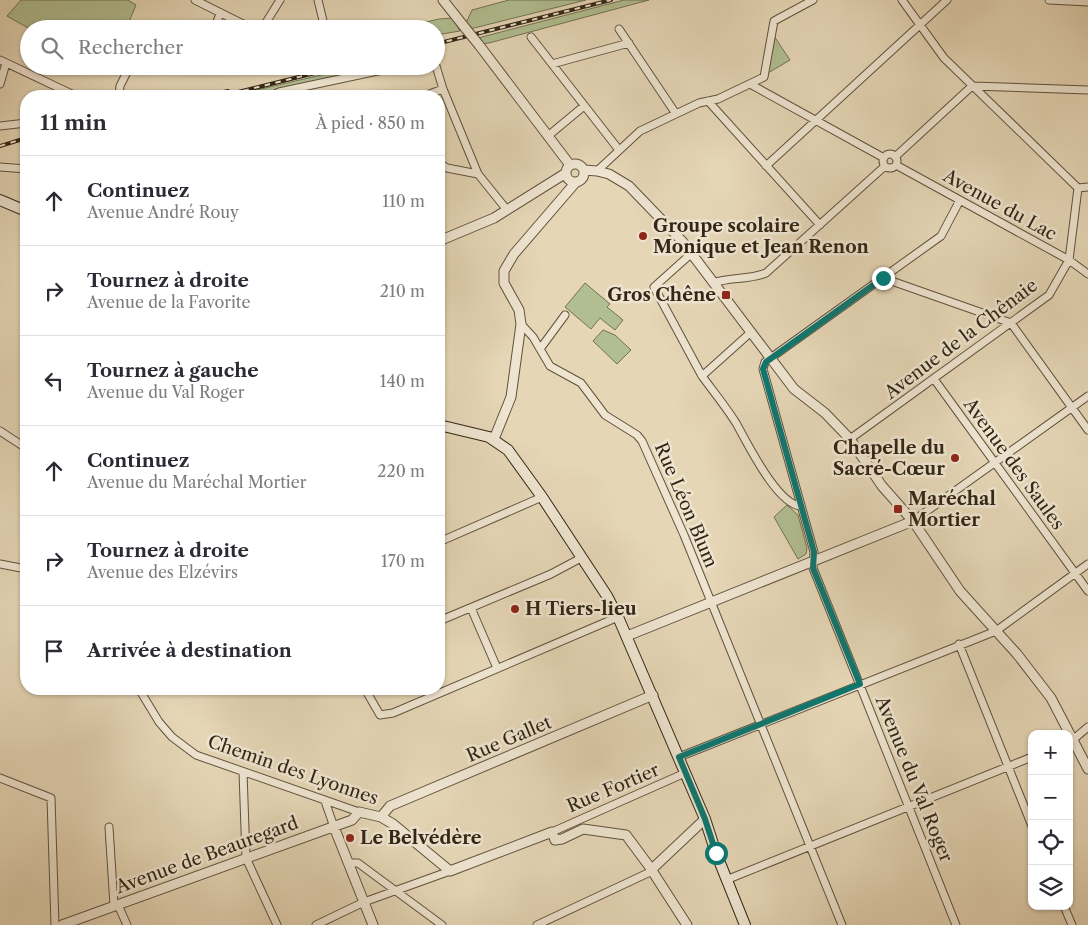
<!DOCTYPE html>
<html lang="fr">
<meta charset="utf-8">
<style>
:root{--surface:#fff;--page:#f7f7f7;--text:#2b2b33;--muted:#7c7c81;--line:#e1e1e2}
body{margin:0;font-family:"Libre Caslon Text",serif;background:var(--page);color:var(--text)}
.controls{position:absolute;right:15px;bottom:15px;display:grid;overflow:hidden;border-radius:10px;box-shadow:0 1px 4px #0004}
.controls button{width:45px;height:45px;display:grid;place-items:center;padding:0;border:0;border-bottom:1px solid var(--line);background:var(--surface);color:var(--text);font:25px sans-serif}
.stop{position:absolute;width:15px;height:15px;margin:-11px;border:4px solid #0f766e;border-radius:50%;background:#fff}
.stop.end{background:#0f766e;border-color:#fff;box-shadow:0 1px 5px #0008}
.list{margin:0;padding:0;list-style:none}
h2{display:flex;justify-content:space-between;align-items:center;height:65px;margin:0;padding:0 20px;font-size:21px}
h2 small{font-size:16px;font-weight:400;color:var(--muted)}
.list li{display:grid;grid-template-columns:32px 1fr auto;gap:15px;align-items:center;box-sizing:border-box;height:90px;padding:0 20px;border-top:1px solid var(--line)}
.list b{display:block;font-size:19px;white-space:nowrap}
.list p{margin:0;font-size:16px;white-space:nowrap;color:var(--muted)}
.list em{font-size:16px;font-style:normal;color:var(--muted)}
.icon{flex:none;width:28px;height:28px;fill:none;stroke:currentColor;stroke-width:2;stroke-linecap:round;stroke-linejoin:round}
.map{position:relative;flex:none;width:1088px;height:925px;overflow:hidden}
.search{position:absolute;background:var(--surface);box-shadow:0 1px 4px #0004;left:20px;top:20px;width:425px;height:55px;display:flex;align-items:center;gap:12px;box-sizing:border-box;padding:0 18px;border-radius:28px;color:var(--muted);font-size:19px}
.panel{position:absolute;background:var(--surface);box-shadow:0 1px 4px #0004;left:20px;top:90px;width:425px;height:605px;border-radius:20px}
.map>svg:first-child{display:block}
.green{fill:#b1be91;stroke:#727253}
.lines{fill:none;stroke-linecap:round;stroke-linejoin:round}
.minor-casing{stroke:#60523d;stroke-width:9}
.tertiary-casing{stroke:#60523d;stroke-width:11}
.secondary-casing{stroke:#332615;stroke-width:12}
.minor{stroke:#eee4d0;stroke-width:7}
.tertiary{stroke:#eee4d0;stroke-width:9}
.secondary{stroke:#eee4d0;stroke-width:10}
.rail-casing{stroke:#332615;stroke-width:4}
.rail{stroke:#eee4d0;stroke-width:2;stroke-dasharray:5.5;stroke-linecap:butt}
.tertiary-bridge-casing{stroke:#60523d;stroke-width:11;stroke-linecap:butt}
.tertiary-bridge{stroke:#eee4d0;stroke-width:9}
.route{stroke:#0f766e;stroke-width:6}
.poi-dot{fill:#8f2418;stroke:#eee4d0;stroke-width:2}
.labels{text-anchor:middle;dominant-baseline:central;stroke-width:5;stroke-linejoin:round;paint-order:stroke}
.street-label{font-size:18px;fill:#332615;stroke:#eee4d0}
.poi-label{font-size:18px;font-weight:bold;fill:#332615;stroke:#eee4d0;text-anchor:start}
</style>
<div class="map">
<svg width="1088" height="925" viewBox="0 0 1088 925">
<rect width="100%" height="100%" fill="#e5d6b6"/>
<filter id="stains"><feTurbulence type="fractalNoise" baseFrequency=".004" numOctaves="4"/><feColorMatrix values="0 0 0 0 .2 0 0 0 0 .09 0 0 0 0 .02 0 0 0 .5 -.17"/></filter>
<radialGradient id="worn" r=".72"><stop offset=".6" stop-color="#630" stop-opacity="0"/><stop offset="1" stop-color="#630" stop-opacity=".3"/></radialGradient>
<path class="green" d="M21 0H128L136 5 126 29H30L7 16Z
M509 0H586L470 29 466 23 472 10Z
M624 0H649L489 43 482 44 478 38Z
M453 18 460 31 436 35V29H396L439 19Z
M774 36 790 60 768 73Z
M360 66H391L257 96H231Z
M585 283 610 304 607 307 623 320 615 330 600 318 591 329 565 307Z
M603 330 615 335 631 350 617 364 593 341Z
M787 505 798 515 807 548 806 554 798 559 774 517Z"/>
<g class="lines">
<g class="minor-casing">
<path id="minor" d="M195 0 253 29
M318 0 325 29
M902 0 944 58 1078 188
M1049 0 1088 2
M214 29 220 14
M262 29 280 0
M619 29 676 114
M531 37 619 150
M0 60 76 96
M552 64 629 43
M436 66 443 89 478 174 507 210
M0 84 6 63
M750 84 884 158
M119 96 120 86 130 66
M272 96 279 92 401 66
M424 96 443 89
M708 101 820 225
M0 126 26 123
M548 136 584 106
M883 161a7 7 0 1 1 14 0a7 7 0 1 1-14 0Z
M895 157 972 86 1088 90
M439 163 447 168 478 174
M896 165 1069 260 1088 274
M766 166 947 0
M0 167 26 169
M597 171 640 131 699 103 718 99 764 77 774 21 813 0
M1078 188 1088 187
M692 253 654 287 702 376
M883 278 1011 323 1088 430
M713 283C729 277 748 280 766 273L885 166
M521 324 533 337 550 366 581 383 605 415 637 435 642 441 684 535 842 925
M750 333 702 376C713 391 726 407 736 423 747 442 777 505 801 506
M540 349 565 315
M934 379 1088 591
M0 431 26 448
M850 439 1049 295 1069 260 1078 188
M913 521 1088 396
M439 542 542 497
M0 564 26 569
M471 608 497 668
M439 621 551 574 581 558
M959 644 1032 826
M139 689 159 722 172 737 196 755 359 812
M365 689 380 715 393 713 618 617
M1069 743 1088 727
M679 757 996 631 1088 564
M243 772 246 858 277 925
M0 778 51 798 55 925
M325 801 334 827
M109 827 114 906
M552 832 685 773
M349 863H358L442 925
M726 880 1032 757
M118 905 127 925
M1064 906 1072 925
M316 925 364 902 450 871
M537 925 648 873 651 870
M956 925 813 568 814 552 763 369 765 362 941 236 960 200"/>
</g>
<g class="tertiary-casing">
<path id="tertiary" d="M443 0 466 29
M479 45 570 165
M566 173a9 9 0 1 1 18 0a9 9 0 1 1-18 0Z
M584 170 597 171 609 174 629 186 682 241 794 389 825 413 850 439 882 486 913 521 960 591 1017 654 1051 698 1088 769
M439 241 494 218 566 173
M494 439 511 397 521 324 519 310 504 283V271L514 254 576 182
M627 636 913 521
M381 817 390 806 653 695
M334 827 373 925
M651 870 705 819
M62 925 352 820 359 812 381 817 393 824 450 871 552 832 555 840 562 839 583 829 626 835 649 866 687 925"/>
</g>
<g class="secondary-casing">
<path id="secondary" d="M0 200 26 211
M439 425 489 437 508 450 542 497 607 596 618 617 705 819 716 853 745 925"/>
</g>
<use href="#minor" class="minor"/>
<use href="#tertiary" class="tertiary"/>
<use href="#secondary" class="secondary"/>
<g class="rail-casing">
<path id="rail" d="M436 44 611 0
M208 96 228 91
M222 96 343 66
M0 146 26 138"/>
</g>
<use href="#rail" class="rail"/>
<g class="tertiary-bridge-casing">
<path id="tertiary-bridge" d="M466 29 479 45"/>
</g>
<use href="#tertiary-bridge" class="tertiary-bridge"/>
</g>
<g class="lines">
<path class="route" d="M716 853 705 819 679 757 860 684 813 568 814 552 763 369 766 362 883 278"/>
</g>
<g class="poi-dot">
<circle cx="643" cy="236" r="5"/>
<rect x="721" y="290" width="10" height="10" rx="2.5"/>
<circle cx="955" cy="458" r="5"/>
<rect x="893" y="504" width="10" height="10" rx="2.5"/>
<circle cx="515" cy="609" r="5"/>
<circle cx="350" cy="838" r="5"/>
</g>
<g class="labels">
<g class="street-label">
<text transform="translate(1000 205) rotate(29)">Avenue du Lac</text>
<text transform="translate(961 339) rotate(-37)">Avenue de la Chênaie</text>
<text transform="translate(1014 464) rotate(54)">Avenue des Saules</text>
<text transform="translate(686 505) rotate(67)">Rue Léon Blum</text>
<text transform="translate(509 739) rotate(-23)">Rue Gallet</text>
<text transform="translate(293 770) rotate(19)">Chemin des Lyonnes</text>
<text transform="translate(914 779) rotate(68)">Avenue du Val Roger</text>
<text transform="translate(613 788) rotate(-23)">Rue Fortier</text>
<text transform="translate(207 855) rotate(-20)">Avenue de Beauregard</text>
</g>
<g class="poi-label">
<text x="653" y="226">Groupe scolaire<tspan x="653" dy="21">Monique et Jean Renon</tspan></text>
<text x="716" y="295" text-anchor="end">Gros Chêne</text>
<text x="945" y="448" text-anchor="end">Chapelle du<tspan x="945" dy="21">Sacré-Cœur</tspan></text>
<text x="908" y="499">Maréchal<tspan x="908" dy="21">Mortier</tspan></text>
<text x="525" y="609">H Tiers-lieu</text>
<text x="360" y="838">Le Belvédère</text>
</g>
</g>
<rect width="100%" height="100%" filter="url(#stains)"/>
<rect width="100%" height="100%" fill="url(#worn)"/>
</svg>
<div class="controls">
<button>+</button>
<button>−</button>
<button><svg class="icon" aria-label="locate" viewBox="0 0 24 24"><circle cx="12" cy="12" r="6"/><path d="M12 2v4M12 18v4M2 12h4M18 12h4"/></svg></button>
<button><svg class="icon" aria-label="layers" viewBox="0 0 24 24"><path d="M12 4l9 5-9 5-9-5zM3 14l9 5 9-5"/></svg></button>
</div>
<div class="stop" style="left:716px;top:853px"></div>
<div class="stop end" style="left:883px;top:278px"></div>
<div class="search"><svg class="icon" aria-label="search" viewBox="0 0 24 24"><circle cx="10" cy="10" r="6"/><path d="M15 15l6 6"/></svg>Rechercher</div>
<section class="panel">
<h2>11 min<small>À pied · 850 m</small></h2>
<ul class="list">
<li><svg class="icon" aria-label="ahead" viewBox="0 0 24 24"><path d="M12 20V5M6 11l6-6 6 6"/></svg><div><b>Continuez</b><p>Avenue André Rouy</p></div><em>110 m</em></li>
<li><svg class="icon" aria-label="right" viewBox="0 0 24 24"><path d="M7 20v-9h11M14 6l5 5-5 5"/></svg><div><b>Tournez à droite</b><p>Avenue de la Favorite</p></div><em>210 m</em></li>
<li><svg class="icon" aria-label="left" viewBox="0 0 24 24"><path d="M17 20v-9H6M10 6l-5 5 5 5"/></svg><div><b>Tournez à gauche</b><p>Avenue du Val Roger</p></div><em>140 m</em></li>
<li><svg class="icon" aria-label="ahead" viewBox="0 0 24 24"><path d="M12 20V5M6 11l6-6 6 6"/></svg><div><b>Continuez</b><p>Avenue du Maréchal Mortier</p></div><em>220 m</em></li>
<li><svg class="icon" aria-label="right" viewBox="0 0 24 24"><path d="M7 20v-9h11M14 6l5 5-5 5"/></svg><div><b>Tournez à droite</b><p>Avenue des Elzévirs</p></div><em>170 m</em></li>
<li><svg class="icon" aria-label="arrive" viewBox="0 0 24 24"><path d="M6 21V4h12l-3 4 3 4H6"/></svg><div><b>Arrivée à destination</b></div></li>
</ul>
</section>
</div>
